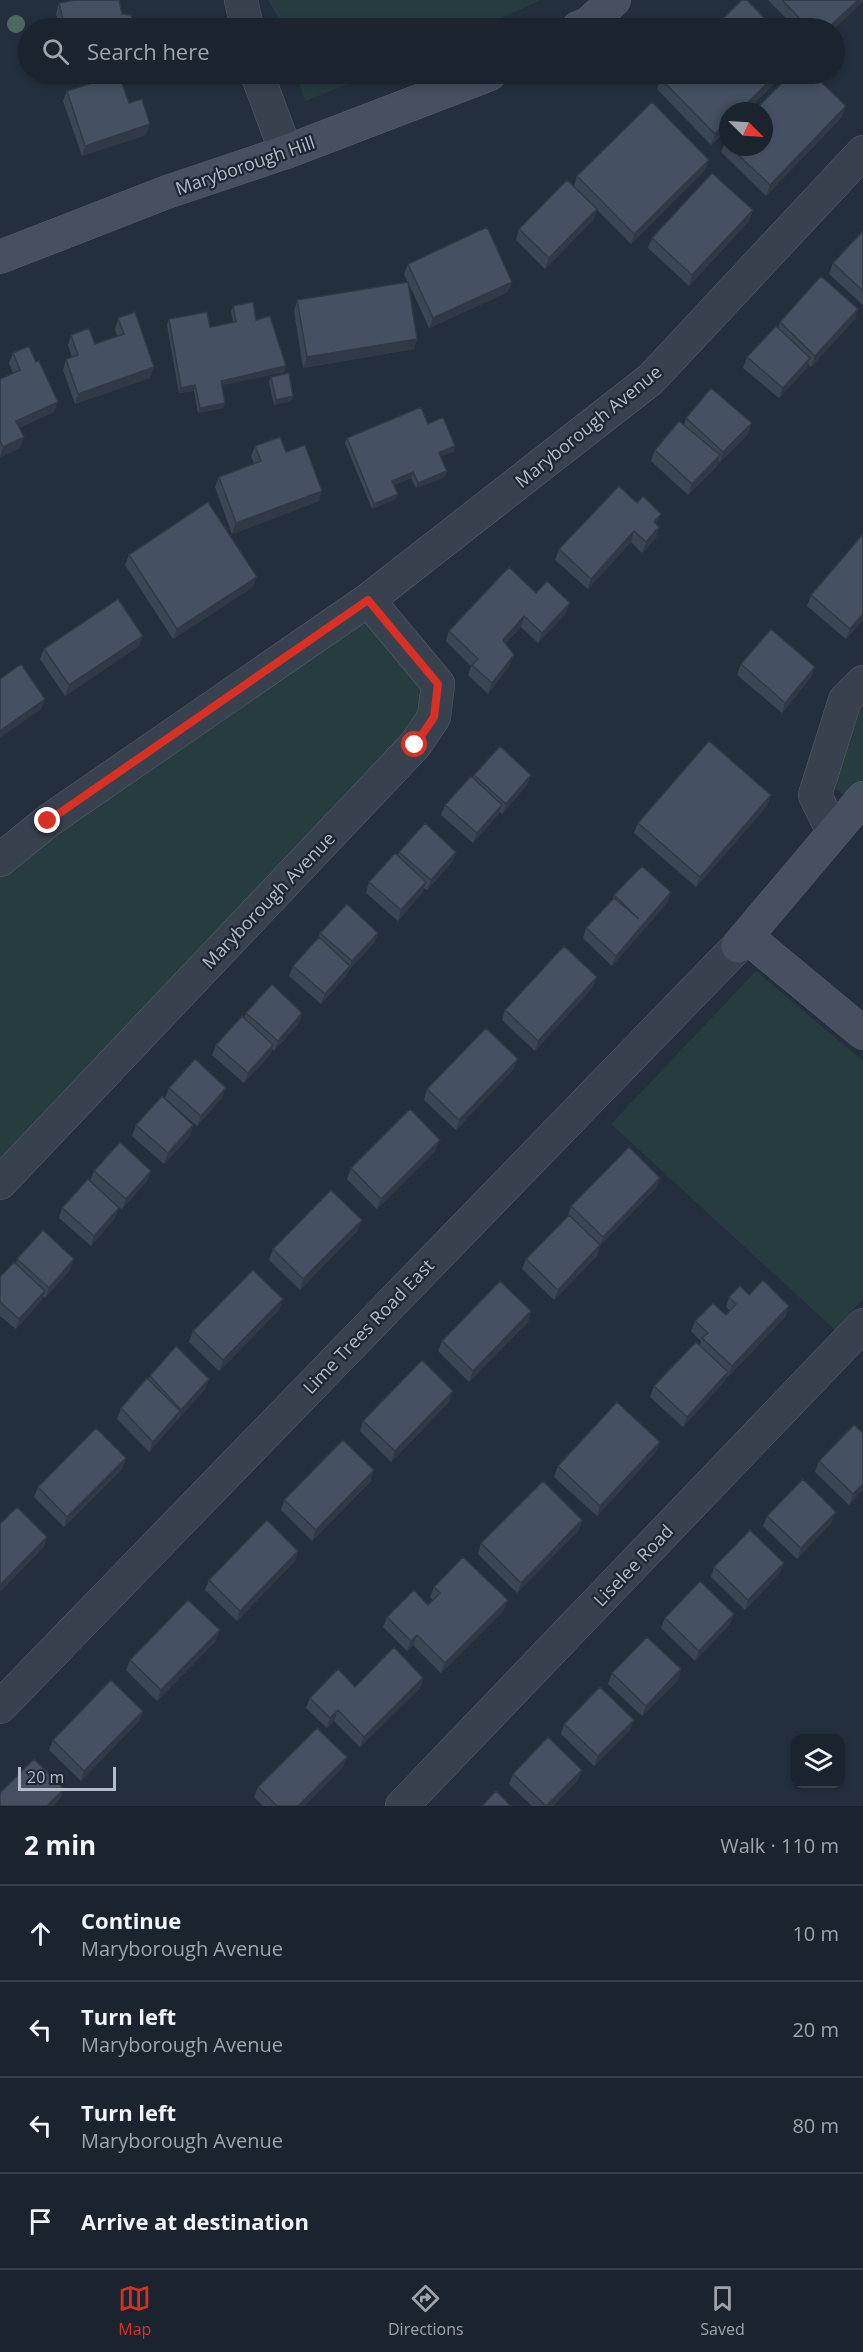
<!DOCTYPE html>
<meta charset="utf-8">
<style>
:root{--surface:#1b232e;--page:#242b36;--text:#f1f3f6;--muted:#a0a4aa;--line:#39404a;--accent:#d93025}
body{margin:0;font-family:"Open Sans",sans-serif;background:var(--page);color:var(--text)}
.controls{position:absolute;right:18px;bottom:18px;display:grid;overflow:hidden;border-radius:12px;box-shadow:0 3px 9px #0003}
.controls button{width:54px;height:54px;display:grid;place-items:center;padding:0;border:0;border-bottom:2px solid var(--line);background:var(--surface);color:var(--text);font:30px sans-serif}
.compass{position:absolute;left:719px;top:102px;width:54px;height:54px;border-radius:50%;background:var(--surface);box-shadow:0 3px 9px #0003;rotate:114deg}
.scale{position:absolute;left:18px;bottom:15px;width:98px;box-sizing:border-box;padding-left:6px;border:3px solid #b4bcc9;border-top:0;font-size:16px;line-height:21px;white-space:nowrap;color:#b4bcc9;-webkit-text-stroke:4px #1d2633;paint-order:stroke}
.stop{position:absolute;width:18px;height:18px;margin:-14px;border:4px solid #d93025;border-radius:50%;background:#fff}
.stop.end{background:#d93025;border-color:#fff;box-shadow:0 2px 6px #0008}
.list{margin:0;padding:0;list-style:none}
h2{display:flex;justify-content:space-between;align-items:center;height:78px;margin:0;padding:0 24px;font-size:26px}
h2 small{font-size:20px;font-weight:400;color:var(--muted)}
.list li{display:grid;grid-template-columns:39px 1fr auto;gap:18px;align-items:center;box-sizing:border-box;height:96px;padding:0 24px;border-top:2px solid var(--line)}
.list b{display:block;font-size:22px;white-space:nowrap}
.list p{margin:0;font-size:20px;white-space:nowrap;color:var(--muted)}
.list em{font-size:20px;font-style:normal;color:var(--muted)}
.icon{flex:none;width:33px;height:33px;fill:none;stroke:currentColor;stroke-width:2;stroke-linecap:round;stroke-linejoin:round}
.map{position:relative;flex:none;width:863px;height:1806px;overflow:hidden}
.search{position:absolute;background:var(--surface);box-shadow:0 3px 9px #0003;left:18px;right:18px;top:18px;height:66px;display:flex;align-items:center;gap:15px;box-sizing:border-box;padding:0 21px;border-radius:33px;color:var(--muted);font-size:22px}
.sheet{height:462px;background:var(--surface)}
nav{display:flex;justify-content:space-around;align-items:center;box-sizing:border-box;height:84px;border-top:2px solid var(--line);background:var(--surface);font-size:16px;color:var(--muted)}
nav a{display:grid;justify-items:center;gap:3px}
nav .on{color:var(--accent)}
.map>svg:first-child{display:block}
.green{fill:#263c3f}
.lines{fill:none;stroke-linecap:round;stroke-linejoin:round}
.street-casing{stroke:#565f6c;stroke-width:34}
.secondary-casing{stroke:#565f6c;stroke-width:34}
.street{stroke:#38414e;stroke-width:33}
.secondary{stroke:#465061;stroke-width:33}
.tree{fill:#4b6a5d}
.wall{fill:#3b4654}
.shaded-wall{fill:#303945}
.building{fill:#455162;stroke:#303945;stroke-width:1.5}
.route{stroke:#d93025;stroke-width:8}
.labels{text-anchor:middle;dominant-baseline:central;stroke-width:4.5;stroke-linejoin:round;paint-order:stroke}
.street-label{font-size:18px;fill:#b4bcc9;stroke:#1d2633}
</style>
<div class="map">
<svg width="863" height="1806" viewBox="0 0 863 1806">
<rect width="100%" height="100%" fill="#242f3e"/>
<path class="green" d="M268 0H541L479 28H285Z
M297 74H373L305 101Z
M368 600 438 684 434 717 0 1183V862Z
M863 709V779L848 797 833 787 853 714Z
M756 971 863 1061V1299L835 1330 611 1124Z"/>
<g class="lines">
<g class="street-casing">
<path id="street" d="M241 0 247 28
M257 74 286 152
M833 832 815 795 845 700 863 682
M0 860 48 821 368 600 651 379 863 152
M0 1183 415 745 434 717 438 684 368 600
M0 1707 738 946
M402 1806 863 1325"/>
</g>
<g class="secondary-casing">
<path id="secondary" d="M578 28 588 24 614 0
M0 257 167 192 286 152 490 74
M747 937 863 1033
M738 946 863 798"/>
</g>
<use href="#street" class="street"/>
<use href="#secondary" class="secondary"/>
</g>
<circle class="tree" cx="16" cy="24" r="9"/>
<path class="wall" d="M768 0H863L834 28H796Z
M59 3 122 14 134 28H59L56 14Z
M784 74 711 145 657 89 661 79Z
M67 91 129 103 146 135 82 156 63 101Z
M842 117 766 196 721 152 725 142 728 138V147H764Z
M709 160 705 170 631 244 597 210 593 220 545 269 516 240 519 229 574 186 577 176Z
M753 210 749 221 689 286 648 248 652 238Z
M863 231V305L829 274 833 263Z
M408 264 508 292 429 328 409 284 417 339 414 349 303 368 294 311 297 300 408 283 404 274Z
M233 306 256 320 286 366 284 372 221 385 225 403 223 408 198 413 194 391 179 393 167 325 169 319 210 327 233 322 231 311Z
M858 309 855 319 811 367 808 364 807 368 779 398 743 368 747 357 778 328 780 322Z
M118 318 150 378 75 404 63 370 66 359 72 357 68 345 71 335 95 344 117 336 115 329Z
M13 353 54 412 19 428 20 448 0 457V379L13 373 9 363Z
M271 377 293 396 291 401 274 405 269 382Z
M686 418 748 434 720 462 718 461 717 466 688 495 651 461 655 450 684 425Z
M428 424 455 446 453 452 441 456 445 477 416 488 411 478 394 485 398 494 396 499 372 509 345 443 347 438Z
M255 446 319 501 232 534 215 487 219 477 254 464 251 456Z
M657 524V525L659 527 656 538 642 553 631 542 588 589 555 560 559 549Z
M863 534V620L846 639 807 606 811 595Z
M129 555 253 587 173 639 125 565Z
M536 593 570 603 566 613 538 643 521 627 505 643 514 655 510 665 488 694 468 675 471 666 446 641 449 631Z
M139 646 65 696 40 659 44 649Z
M741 664 811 677 782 713 737 675Z
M474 775 527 785 502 814 500 812 498 815 473 843 441 815 445 805 473 777Z
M771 795 767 806 696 887 634 833 638 823Z
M399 852H456L452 862 427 890 424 888 422 893 398 921 366 893 369 882 398 855Z
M614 895 668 902 612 966 583 938 586 928 613 900Z
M320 933H378L374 943 348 971 346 976 321 1004 289 976 293 966 319 937Z
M593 987 535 1051 502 1020 505 1010Z
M246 1013H302L299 1023 274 1051 272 1049 270 1055 244 1083 212 1055 216 1045 244 1018Z
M514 1069 456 1130 424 1100 427 1089Z
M169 1088 222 1098 197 1126 165 1098Z
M136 1125H193L190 1136 164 1164 132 1136Z
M436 1150 377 1209 347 1179 351 1168Z
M94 1171 147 1181 122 1209 108 1198 115 1218 91 1246 59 1218 62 1208 90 1181Z
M660 1178 656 1188 600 1245 597 1256 554 1300 522 1269 526 1259 568 1216 571 1206Z
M358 1230 300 1290 269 1260 273 1249Z
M17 1259H74L70 1270 45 1298 43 1296 41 1301 16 1329 0 1316V1277L16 1263Z
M749 1295 786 1316 728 1377 727 1376 724 1382 683 1427 650 1397 654 1386 700 1346 701 1341 691 1331 695 1321 726 1315 730 1311 726 1307 729 1297Z
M279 1310 219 1371 189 1342 193 1331Z
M531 1311 528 1322 469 1382 438 1351 442 1341Z
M150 1376 209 1379 205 1389 177 1420 149 1452 117 1419 121 1408 148 1379Z
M449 1402 391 1462 360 1431 363 1421Z
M656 1452 597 1516 554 1477 558 1466Z
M126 1458 122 1469 64 1527 34 1497 38 1487Z
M819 1461 863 1490 849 1505 815 1472Z
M371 1481 312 1541 281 1510 284 1500Z
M767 1516 832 1522 797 1559 763 1526Z
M582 1520 579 1530 517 1593 478 1554 481 1543Z
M298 1551 295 1561 237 1621 205 1590 209 1580Z
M714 1567 780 1573 745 1610 711 1577Z
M434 1587 504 1610 441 1673 413 1645 407 1651 383 1627 387 1617 428 1605 433 1600 430 1597Z
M665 1618 730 1624 695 1661 661 1628Z
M216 1641 157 1701 126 1670 130 1660Z
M681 1669 678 1680 642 1716 608 1684 612 1673Z
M423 1678 420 1688 360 1747 334 1721 327 1728 306 1708 310 1698 355 1687Z
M143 1711 139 1721 81 1781 49 1750 53 1740Z
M564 1724 630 1730 594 1766 561 1734Z
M343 1767 304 1806H263L254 1797 258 1787Z
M582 1770 578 1780 553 1806H532L509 1784 513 1774Z"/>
<path class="shaded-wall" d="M858 0H863V2L834 29V28H828Z
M777 74H784L745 111H739Z
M846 106 842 117 766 196 770 185Z
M728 121V128L711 145 715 134Z
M150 124 146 135 82 156 85 146Z
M709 160 705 170 631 244 634 234Z
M597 209 593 220 545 269 549 258Z
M753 210 749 221 689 286 692 275Z
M512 282 508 292 429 328 433 318Z
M858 309 855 319 811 367 815 356Z
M417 339 414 349 303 368 307 357Z
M810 358 807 368 779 398 783 388Z
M286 366 284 372 219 386 221 381Z
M154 367 150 378 75 404 78 394Z
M195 385 194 391 179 393 181 388Z
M293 396 291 401 274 405 276 400Z
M58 402 54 412 12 431 16 421Z
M225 403 223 408 198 413 200 408Z
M752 423 748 434 720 462 723 452Z
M24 437 20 448 0 457 3 447Z
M455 446 453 452 437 458 439 453Z
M720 455 717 466 688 495 692 484Z
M447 471 445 477 416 488 418 483Z
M413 472 411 478 390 486 392 481Z
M322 491 319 501 232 534 236 523Z
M398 494 396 499 372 509 374 504Z
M661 514 657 524 650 532 654 522Z
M659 527 656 538 642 553 646 542Z
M634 531 631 542 588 589 591 579Z
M257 577 253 587 173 639 177 629Z
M570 603 566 613 538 643 542 633Z
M863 614V620L846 639 850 629Z
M524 616 521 627 499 650 503 640Z
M143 636 139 646 65 696 69 685Z
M514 655 510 665 488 694 492 683Z
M815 667 811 677 782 713 785 703Z
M45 699 41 709 0 738V731Z
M531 775 527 785 502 814 506 804Z
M771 795 767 806 696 887 700 877Z
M502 805 498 815 473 843 477 833Z
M456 852 452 862 427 890 431 880Z
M426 882 422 893 398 921 401 910Z
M671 892 668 902 612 966 616 956Z
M378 933 374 943 348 971 352 961Z
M350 966 346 976 321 1004 325 994Z
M597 977 593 987 535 1051 538 1041Z
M302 1013 299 1023 274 1051 278 1041Z
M273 1045 270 1055 244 1083 248 1073Z
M518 1059 514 1069 456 1130 459 1120Z
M226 1088 222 1098 197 1126 201 1116Z
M193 1125 190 1136 164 1164 168 1153Z
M440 1140 436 1150 377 1209 381 1199Z
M151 1171 147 1181 122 1209 126 1199Z
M660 1178 656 1188 599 1247 603 1237Z
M119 1208 115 1218 91 1246 94 1236Z
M362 1220 358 1230 300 1290 303 1279Z
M600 1245 597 1256 554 1300 558 1290Z
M74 1259 70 1270 45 1298 49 1288Z
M45 1291 41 1301 16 1329 19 1319Z
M283 1299 279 1310 219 1371 223 1360Z
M789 1306 786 1316 728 1377 732 1366Z
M531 1311 528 1322 469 1382 473 1371Z
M728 1372 724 1382 683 1427 687 1417Z
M209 1379 205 1389 178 1420 181 1410Z
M453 1391 449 1402 391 1462 395 1451Z
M180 1411 176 1421 149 1452 153 1442Z
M660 1442 656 1452 597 1516 600 1506Z
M126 1458 122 1469 64 1527 67 1517Z
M374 1470 371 1481 312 1541 316 1530Z
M863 1484V1490L849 1505 853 1494Z
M836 1512 832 1522 797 1559 801 1548Z
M582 1520 579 1530 517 1593 521 1583Z
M47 1537 44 1547 0 1592V1585Z
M298 1551 295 1561 237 1621 240 1611Z
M784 1563 780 1573 745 1610 748 1600Z
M508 1600 504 1610 441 1673 445 1663Z
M734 1614 730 1624 695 1661 699 1651Z
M220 1630 216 1641 157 1701 161 1690Z
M417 1635 413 1645 407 1651 411 1641Z
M681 1669 678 1680 642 1716 646 1706Z
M423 1678 420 1688 360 1747 364 1737Z
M338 1710 334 1721 327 1728 330 1718Z
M143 1711 139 1721 81 1781 84 1771Z
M634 1720 630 1730 594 1766 598 1756Z
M347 1757 343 1767 304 1806H298Z
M582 1770 578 1780 553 1806H547Z
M64 1789 60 1799 54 1806H47Z"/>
<path class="building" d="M75 0H119L122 14 131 15 134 28H65L59 3Z
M742 0H747L774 28H713Z
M782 0H858L828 28H809Z
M119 74 129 103 142 99 150 124 85 146 67 91Z
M666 74H777L739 111H728V121L715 134 661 79Z
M791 74H813L846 106 770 185 730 147H764V111H754Z
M652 102 709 160 634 234 577 176Z
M728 138V145L725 142Z
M712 173 753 210 692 275 652 238Z
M567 180 597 209 549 258 519 229Z
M487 227 512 282 433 318 408 264Z
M863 231V291L833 263Z
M821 276 858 309 815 356 780 322Z
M408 282 417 339 307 357 297 300Z
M253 302 256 320 270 316 286 366 221 381 225 403 200 408 195 385 181 388 169 319 207 312 210 327 236 322 233 306Z
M135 312 154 367 78 394 66 359 78 355 71 335 89 328 95 344 124 334 118 318Z
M776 326 810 358 783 388 747 357Z
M29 346 36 362 39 361 58 402 16 421 24 437 3 447 0 441V379L20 370 13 353Z
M289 373 293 396 276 400 271 377Z
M711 388 752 423 723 452 686 418Z
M421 407 428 424 443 417 455 446 439 453 447 471 418 483 413 472 392 481 398 494 374 504 347 438Z
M679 421 720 455 692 484 655 450Z
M280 437 286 452 305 445 322 491 236 523 219 477 261 461 255 446Z
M619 486 637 503 643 496 661 514 654 522 659 527 646 542 634 531 591 579 559 549Z
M208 502 257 577 177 629 129 555Z
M863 534V614L850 629 811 595Z
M509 567 536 593 547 581 570 603 542 633 524 616 503 640 514 655 492 683 472 665 478 659 449 631Z
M118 599 143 636 69 685 44 649Z
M771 629 815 667 785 703 741 664Z
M21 664 45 699 0 731V679Z
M709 741 771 795 700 877 638 823Z
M500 746 531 775 506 804 474 775Z
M471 776 502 805 477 833 445 805Z
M425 823 456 852 431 880 399 852Z
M395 853 426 882 401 910 369 882Z
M642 866 671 892 616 956 586 928 614 898 639 919 614 895Z
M347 904 378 933 352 961 320 933Z
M319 937 350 966 325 994 293 966Z
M564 946 597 977 538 1041 505 1010Z
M272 984 302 1013 278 1041 246 1013Z
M242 1016 273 1045 248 1073 216 1045Z
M486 1028 518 1059 459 1120 427 1089Z
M195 1059 226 1088 201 1116 169 1088Z
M162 1096 193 1125 168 1153 136 1125Z
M410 1109 440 1140 381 1199 351 1168Z
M120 1142 151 1171 126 1199 94 1171Z
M629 1147 660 1178 603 1237 571 1206Z
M88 1179 119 1208 94 1236 62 1208Z
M331 1190 362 1220 303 1279 273 1249Z
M569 1215 600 1245 558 1290 526 1259Z
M43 1230 74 1259 49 1288 17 1259Z
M14 1262 45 1291 19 1319 0 1302V1277Z
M253 1270 283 1299 223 1360 193 1331Z
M763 1280 789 1306 732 1366 702 1338 708 1333 695 1321 713 1303 726 1315 736 1304 729 1297 740 1286 749 1295Z
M500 1281 531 1311 473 1371 442 1341Z
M696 1342 728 1372 687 1417 654 1386Z
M176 1346 209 1379 181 1410 150 1376Z
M422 1360 453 1391 395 1451 363 1421Z
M147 1378 180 1411 153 1442 121 1408Z
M617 1402 660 1442 600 1506 558 1466Z
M854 1425 863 1433V1484L853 1494 819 1461Z
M96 1428 126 1458 67 1517 38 1487Z
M343 1440 374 1470 316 1530 284 1500Z
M803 1479 836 1512 801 1548 767 1516Z
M543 1481 582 1520 521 1583 481 1543Z
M17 1507 47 1537 0 1585V1524Z
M267 1520 298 1551 240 1611 209 1580Z
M750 1530 784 1563 748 1600 714 1567Z
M463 1557 508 1600 445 1663 417 1635 411 1641 387 1617 414 1590 428 1605 440 1593 434 1587Z
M700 1581 734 1614 699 1651 665 1618Z
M188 1600 220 1630 161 1690 130 1660Z
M647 1637 681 1669 646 1706 612 1673Z
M394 1647 423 1678 364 1737 338 1710 330 1718 310 1698 338 1669 355 1687Z
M111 1680 143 1711 84 1771 53 1740Z
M600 1687 634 1720 598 1756 564 1724Z
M317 1728 347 1757 298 1806H277L258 1787Z
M548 1737 582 1770 546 1806 513 1774Z
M34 1759 64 1789 47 1806H0V1793Z
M496 1791 511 1806H482Z"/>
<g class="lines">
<path class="route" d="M48 821 368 600 438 684 434 717 415 745"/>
</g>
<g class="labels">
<g class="street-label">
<text transform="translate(245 165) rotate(-19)">Maryborough Hill</text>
<text transform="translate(588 426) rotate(-39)">Maryborough Avenue</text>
<text transform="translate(268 900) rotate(-46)">Maryborough Avenue</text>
<text transform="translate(368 1326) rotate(-46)">Lime Trees Road East</text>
<text transform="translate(633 1565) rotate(-46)">Liselee Road</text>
</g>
</g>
</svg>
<div class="controls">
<button><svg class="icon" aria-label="layers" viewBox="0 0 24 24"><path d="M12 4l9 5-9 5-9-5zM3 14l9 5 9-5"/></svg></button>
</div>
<svg class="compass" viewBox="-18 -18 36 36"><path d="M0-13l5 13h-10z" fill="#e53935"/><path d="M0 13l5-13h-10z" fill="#a0a4aa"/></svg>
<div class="scale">20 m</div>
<div class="stop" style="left:415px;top:745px"></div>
<div class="stop end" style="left:48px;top:821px"></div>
<div class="search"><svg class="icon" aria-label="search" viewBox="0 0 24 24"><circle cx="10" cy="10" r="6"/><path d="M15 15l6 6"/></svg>Search here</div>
</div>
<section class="sheet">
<h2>2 min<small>Walk · 110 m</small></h2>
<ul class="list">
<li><svg class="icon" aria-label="ahead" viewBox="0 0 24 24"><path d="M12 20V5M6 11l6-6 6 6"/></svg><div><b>Continue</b><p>Maryborough Avenue</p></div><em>10 m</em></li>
<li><svg class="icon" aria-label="left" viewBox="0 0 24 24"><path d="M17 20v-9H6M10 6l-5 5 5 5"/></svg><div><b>Turn left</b><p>Maryborough Avenue</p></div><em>20 m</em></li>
<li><svg class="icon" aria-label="left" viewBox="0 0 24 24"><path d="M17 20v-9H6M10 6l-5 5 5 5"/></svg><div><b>Turn left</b><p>Maryborough Avenue</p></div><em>80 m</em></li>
<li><svg class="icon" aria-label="arrive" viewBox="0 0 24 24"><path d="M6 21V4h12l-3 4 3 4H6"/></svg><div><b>Arrive at destination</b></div></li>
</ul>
</section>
<nav>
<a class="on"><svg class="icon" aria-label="map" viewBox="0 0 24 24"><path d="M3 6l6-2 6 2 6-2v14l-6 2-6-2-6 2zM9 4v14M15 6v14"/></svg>Map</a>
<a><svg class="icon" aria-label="directions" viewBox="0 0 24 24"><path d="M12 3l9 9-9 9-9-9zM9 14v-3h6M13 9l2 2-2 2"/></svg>Directions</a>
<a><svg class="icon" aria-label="saved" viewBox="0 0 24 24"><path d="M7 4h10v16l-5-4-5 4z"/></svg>Saved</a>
</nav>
